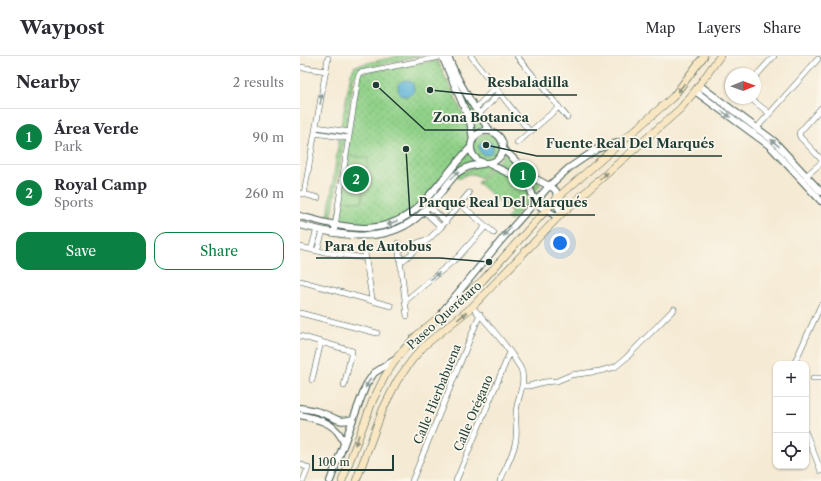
<!DOCTYPE html>
<meta charset="utf-8">
<style>
:root{--surface:#fff;--page:#f7f7f7;--text:#2b2b33;--muted:#7c7c81;--line:#e1e1e2;--accent:#0b8043}
body{margin:0;font-family:"Libre Caslon Text",serif;background:var(--page);color:var(--text)}
.controls{position:absolute;right:12px;bottom:12px;display:grid;overflow:hidden;border-radius:8px;box-shadow:0 1px 3px #0004}
.controls button{width:36px;height:36px;display:grid;place-items:center;padding:0;border:0;border-bottom:1px solid var(--line);background:var(--surface);color:var(--text);font:20px sans-serif}
.compass{position:absolute;left:425px;top:12px;width:36px;height:36px;border-radius:50%;background:var(--surface);box-shadow:0 1px 3px #0004;rotate:89deg}
.scale{position:absolute;left:12px;bottom:10px;width:82px;box-sizing:border-box;padding-left:4px;border:2px solid #1f3d34;border-top:0;font-size:11px;line-height:14px;white-space:nowrap;color:#1f3d34;-webkit-text-stroke:3px #fbf7ec;paint-order:stroke}
.you{position:absolute;left:260px;top:187px;width:14px;height:14px;margin:-10px;border:3px solid #fff;border-radius:50%;background:#1a73e8;box-shadow:0 0 0 6px #1a73e833}
.badge{display:grid;place-items:center;width:26px;height:26px;border-radius:50%;background:var(--accent);color:#fff;font-size:13px;font-weight:700}
.pin{position:absolute;translate:-50% -50%;border:2px solid #fff;box-shadow:0 1px 4px #0006}
.list{margin:0;padding:0;list-style:none}
h2{display:flex;justify-content:space-between;align-items:center;height:52px;margin:0;padding:0 16px;font-size:17px}
h2 small{font-size:13px;font-weight:400;color:var(--muted)}
.list li{display:grid;grid-template-columns:26px 1fr auto;gap:12px;align-items:center;box-sizing:border-box;height:56px;padding:0 16px;border-top:1px solid var(--line)}
.list b{display:block;font-size:15px;white-space:nowrap}
.list p{margin:0;font-size:13px;white-space:nowrap;color:var(--muted)}
.list em{font-size:13px;font-style:normal;color:var(--muted)}
.actions{display:flex;gap:8px;padding:12px 16px}
.actions a{flex:1;padding:9px 0;border:1px solid var(--accent);border-radius:12px;text-align:center;font-size:14px;color:var(--accent)}
.actions .main{background:var(--accent);color:#fff}
.icon{flex:none;width:22px;height:22px;fill:none;stroke:currentColor;stroke-width:2;stroke-linecap:round;stroke-linejoin:round}
.map{position:relative;flex:none;width:521px;height:425px;overflow:hidden}
header{display:flex;align-items:center;gap:24px;box-sizing:border-box;height:56px;padding:0 20px;background:var(--surface);border-bottom:1px solid var(--line)}
header strong{font-size:19px}
nav{display:flex;gap:22px;margin-inline-start:auto;font-size:14px}
main{display:flex}
aside{flex:1;background:var(--surface)}
.map>svg:first-child{display:block}
.park{fill:url(#park-dots);stroke:#58875e}
.pitch{fill:#90d188;stroke:#58875e}
.water{fill:#58b1d6;stroke:#3c7785}
.lines{fill:none;stroke-linecap:round;stroke-linejoin:round}
.minor-casing{stroke:#3f574c;stroke-width:6}
.tertiary-casing{stroke:#3f574c;stroke-width:8}
.secondary-casing{stroke:#3f574c;stroke-width:8}
.minor{stroke:#fff;stroke-width:5}
.tertiary{stroke:#fff;stroke-width:6}
.secondary{stroke:#f9e7c3;stroke-width:7}
.oneway{fill:#8c927c}
.oneway2{fill:#8f9e9a}
.labels{text-anchor:middle;dominant-baseline:central;stroke-width:3.5;stroke-linejoin:round;paint-order:stroke}
.street-label{font-size:12px;fill:#1f3d34;stroke:#fbf7ec}
.leader{fill:none;stroke:#1f3d34;stroke-width:1.5}
.callout-dot{fill:#1f3d34;stroke:#fbf7ec;stroke-width:1.5}
.callout-label{font-size:13px;text-anchor:middle;font-weight:bold;fill:#1f3d34;stroke:#fbf7ec;stroke-width:3.5;stroke-linejoin:round;paint-order:stroke}
</style>
<header>
<strong>Waypost</strong>
<nav><a>Map</a><a>Layers</a><a>Share</a></nav>
</header>
<main>
<aside>
<h2>Nearby<small>2 results</small></h2>
<ul class="list">
<li><span class="badge">1</span><div><b>Área Verde</b><p>Park</p></div><em>90 m</em></li>
<li><span class="badge">2</span><div><b>Royal Camp</b><p>Sports</p></div><em>260 m</em></li>
</ul>
<div class="actions"><a class="main">Save</a><a>Share</a></div>
</aside>
<div class="map">
<svg width="521" height="425" viewBox="0 0 521 425">
<defs>
<pattern id="park-dots" width="8" height="8" patternUnits="userSpaceOnUse"><rect width="8" height="8" fill="#90d188"/><path d="M2 2h.1M6 6h.1" fill="none" stroke="#75ab70" stroke-width="1.8" stroke-linecap="round"/></pattern>
</defs>
<rect width="100%" height="100%" fill="#fbf7ec"/>
<filter id="ink" filterUnits="userSpaceOnUse"><feTurbulence type="fractalNoise" baseFrequency=".025" numOctaves="2"/><feDisplacementMap in="SourceGraphic" scale="8" xChannelSelector="R" yChannelSelector="G"/><feConvolveMatrix kernelMatrix="1 2 1 2 8 2 1 2 1" color-interpolation-filters="sRGB"/></filter>
<filter id="wash" filterUnits="userSpaceOnUse"><feTurbulence type="fractalNoise" baseFrequency=".012" numOctaves="4" result="noise"/><feDisplacementMap in="SourceGraphic" scale="16" xChannelSelector="R" yChannelSelector="G"/><feGaussianBlur stdDeviation="0.9" result="paint"/><feColorMatrix in="noise" values="0 0 0 0 0 0 0 0 0 0 0 0 0 0 0 0 0 1.4 0 .05"/><feComposite in="paint" operator="in"/></filter>
<g filter="url(#wash)">
<rect width="100%" height="100%" fill="#f5ead4"/>
<path class="park" d="M98 0H120L62 13 54 21 46 71 41 70 51 17 55 10Z
M144 2 186 72H182L175 76 172 64Z
M135 5 138 6 167 66 169 87 159 103 119 150 99 164 65 172 36 169 60 17Z
M172 92a14 14 0 1 1 28 0a14 14 0 1 1-28 0Z
M39 83H44L32 161 28 160Z
M170 94C171 101 175 104 181 107L167 109 123 155 105 168 80 177 36 176 37 170 65 174 109 159Z
M204 96 241 129 234 137 231 130 194 108 201 103Z
M184 108 191 110 181 122C174 117 167 116 160 123L156 118Z
M193 111 223 124 230 139V144L211 165 207 162 212 156 178 127Z"/>
<path class="pitch" d="M50 100 68 102 62 146 42 144Z"/>
<path class="water" d="M98 32a8 8 0 1 1 16 0a8 8 0 1 1-16 0Z
M179 92a7 7 0 1 1 14 0a7 7 0 1 1-14 0Z"/>
</g>
<g filter="url(#ink)">
<g class="lines">
<g class="minor-casing">
<path id="minor" d="M171 0 230 76
M217 0 267 61
M0 11 26 15
M455 21 474 0
M450 42 469 57
M521 52 499 77 500 81 521 103
M175 53 195 32
M179 58 199 38
M16 71 50 76
M456 73 518 3
M15 77 48 82
M217 87 259 51
M507 119 521 107
M0 137 18 142
M4 138 28 2
M160 148 194 177
M129 150 146 166
M124 155 141 171
M34 177 58 22 60 17 145 0
M98 187 107 260
M0 191 17 195 65 202
M64 191 72 243
M11 194 17 173
M99 194 125 184
M17 195 23 175
M100 207 130 182 141 171 169 137
M0 225 91 250
M105 245 158 201 186 170
M172 251C187 266 201 283 213 300 215 304 219 309 221 313 227 328 216 343 216 358 215 368 218 378 215 388 212 401 205 413 200 425
M0 257 77 277
M0 280 52 295 44 330
M494 308 521 249
M513 322H521
M12 324 21 286
M222 330H229L244 326 257 325 271 319 300 315 315 311 326 302 374 253
M506 377 521 415
M0 408 8 412 3 425
M112 425 180 258
M156 425 210 296"/>
</g>
<g class="tertiary-casing">
<path id="tertiary" d="M142 0 170 65 173 84
M148 0C158 27 174 51 190 75
M399 29 474 85 521 136
M395 35 470 90 521 145
M171 91a16 16 0 1 1 32 0a16 16 0 1 1-32 0Z
M203 93 234 122 253 132 256 135 258 151 262 157
M189 108 223 124 229 130 236 148 258 161
M0 160C42 171 83 184 119 150 138 132 152 110 170 92
M0 169C37 179 81 189 115 163 131 151 143 133 156 118 165 111 172 109 183 108
M143 255 204 181 250 129 269 112 297 93 320 86
M0 352C7 353 15 354 22 357 36 361 36 368 53 363
M0 359C20 364 36 366 44 387
M30 425 66 329 74 317 96 303"/>
</g>
<g class="secondary-casing">
<path id="secondary" d="M42 425 73 344 85 320 99 299 117 279 167 238 183 224 257 142 373 41 404 0
M56 425 83 353 97 325 112 304 125 289 172 251 262 157 380 53 395 35 420 0"/>
</g>
<use href="#minor" class="minor"/>
<use href="#tertiary" class="tertiary"/>
<use href="#secondary" class="secondary"/>
</g>
<defs><path id="oneway-solid" d="M-6-.8H1V-3.2L6.5 0L1 3.2V.8H-6Z"/></defs>
<g class="oneway">
<use href="#oneway-solid" transform="translate(381 32) rotate(128)"/>
<use href="#oneway-solid" transform="translate(304 120) rotate(-41)"/>
<use href="#oneway-solid" transform="translate(162 260) rotate(-39)"/>
<use href="#oneway-solid" transform="translate(57 384) rotate(111)"/>
</g>
<g class="oneway2">
<use href="#oneway-solid" transform="translate(21 43) rotate(-80)"/>
<use href="#oneway-solid" transform="translate(426 58) rotate(36)"/>
<use href="#oneway-solid" transform="translate(475 87) rotate(-139)"/>
<use href="#oneway-solid" transform="translate(155 119) rotate(-45)"/>
<use href="#oneway-solid" transform="translate(92 167) rotate(159)"/>
<use href="#oneway-solid" transform="translate(207 176) rotate(131)"/>
<use href="#oneway-solid" transform="translate(135 220) rotate(-39)"/>
<use href="#oneway-solid" transform="translate(68 327) rotate(118)"/>
</g>
</g>
<g class="labels">
<g class="street-label">
<text transform="translate(144 259) rotate(-42)">Paseo Querétaro</text>
<text transform="translate(137 338) rotate(-68)">Calle Hierbabuena</text>
<text transform="translate(173 357) rotate(-67)">Calle Orégano</text>
</g>
</g>
<path class="leader" d="M130 34L179 39H277M76 29L125 74H237M186 89L237 100H422M106 93L110 159H295M189 206L140 202H16"/>
<g class="callout-dot">
<circle cx="130" cy="34" r="4"/>
<circle cx="76" cy="29" r="4"/>
<circle cx="186" cy="89" r="4"/>
<circle cx="106" cy="93" r="4"/>
<circle cx="189" cy="206" r="4"/>
</g>
<g class="callout-label">
<text x="228" y="31">Resbaladilla</text>
<text x="181" y="66">Zona Botanica</text>
<text x="330" y="92">Fuente Real Del Marqués</text>
<text x="203" y="151">Parque Real Del Marqués</text>
<text x="78" y="195">Para de Autobus</text>
</g>
</svg>
<div class="controls">
<button>+</button>
<button>−</button>
<button><svg class="icon" aria-label="locate" viewBox="0 0 24 24"><circle cx="12" cy="12" r="6"/><path d="M12 2v4M12 18v4M2 12h4M18 12h4"/></svg></button>
</div>
<svg class="compass" viewBox="-18 -18 36 36"><path d="M0-13l5 13h-10z" fill="#e53935"/><path d="M0 13l5-13h-10z" fill="#7c7c81"/></svg>
<div class="scale">100 m</div>
<div class="you"></div>
<div class="pin badge" style="left:223px;top:119px">1</div>
<div class="pin badge" style="left:56px;top:123px">2</div>
</div>
</main>
